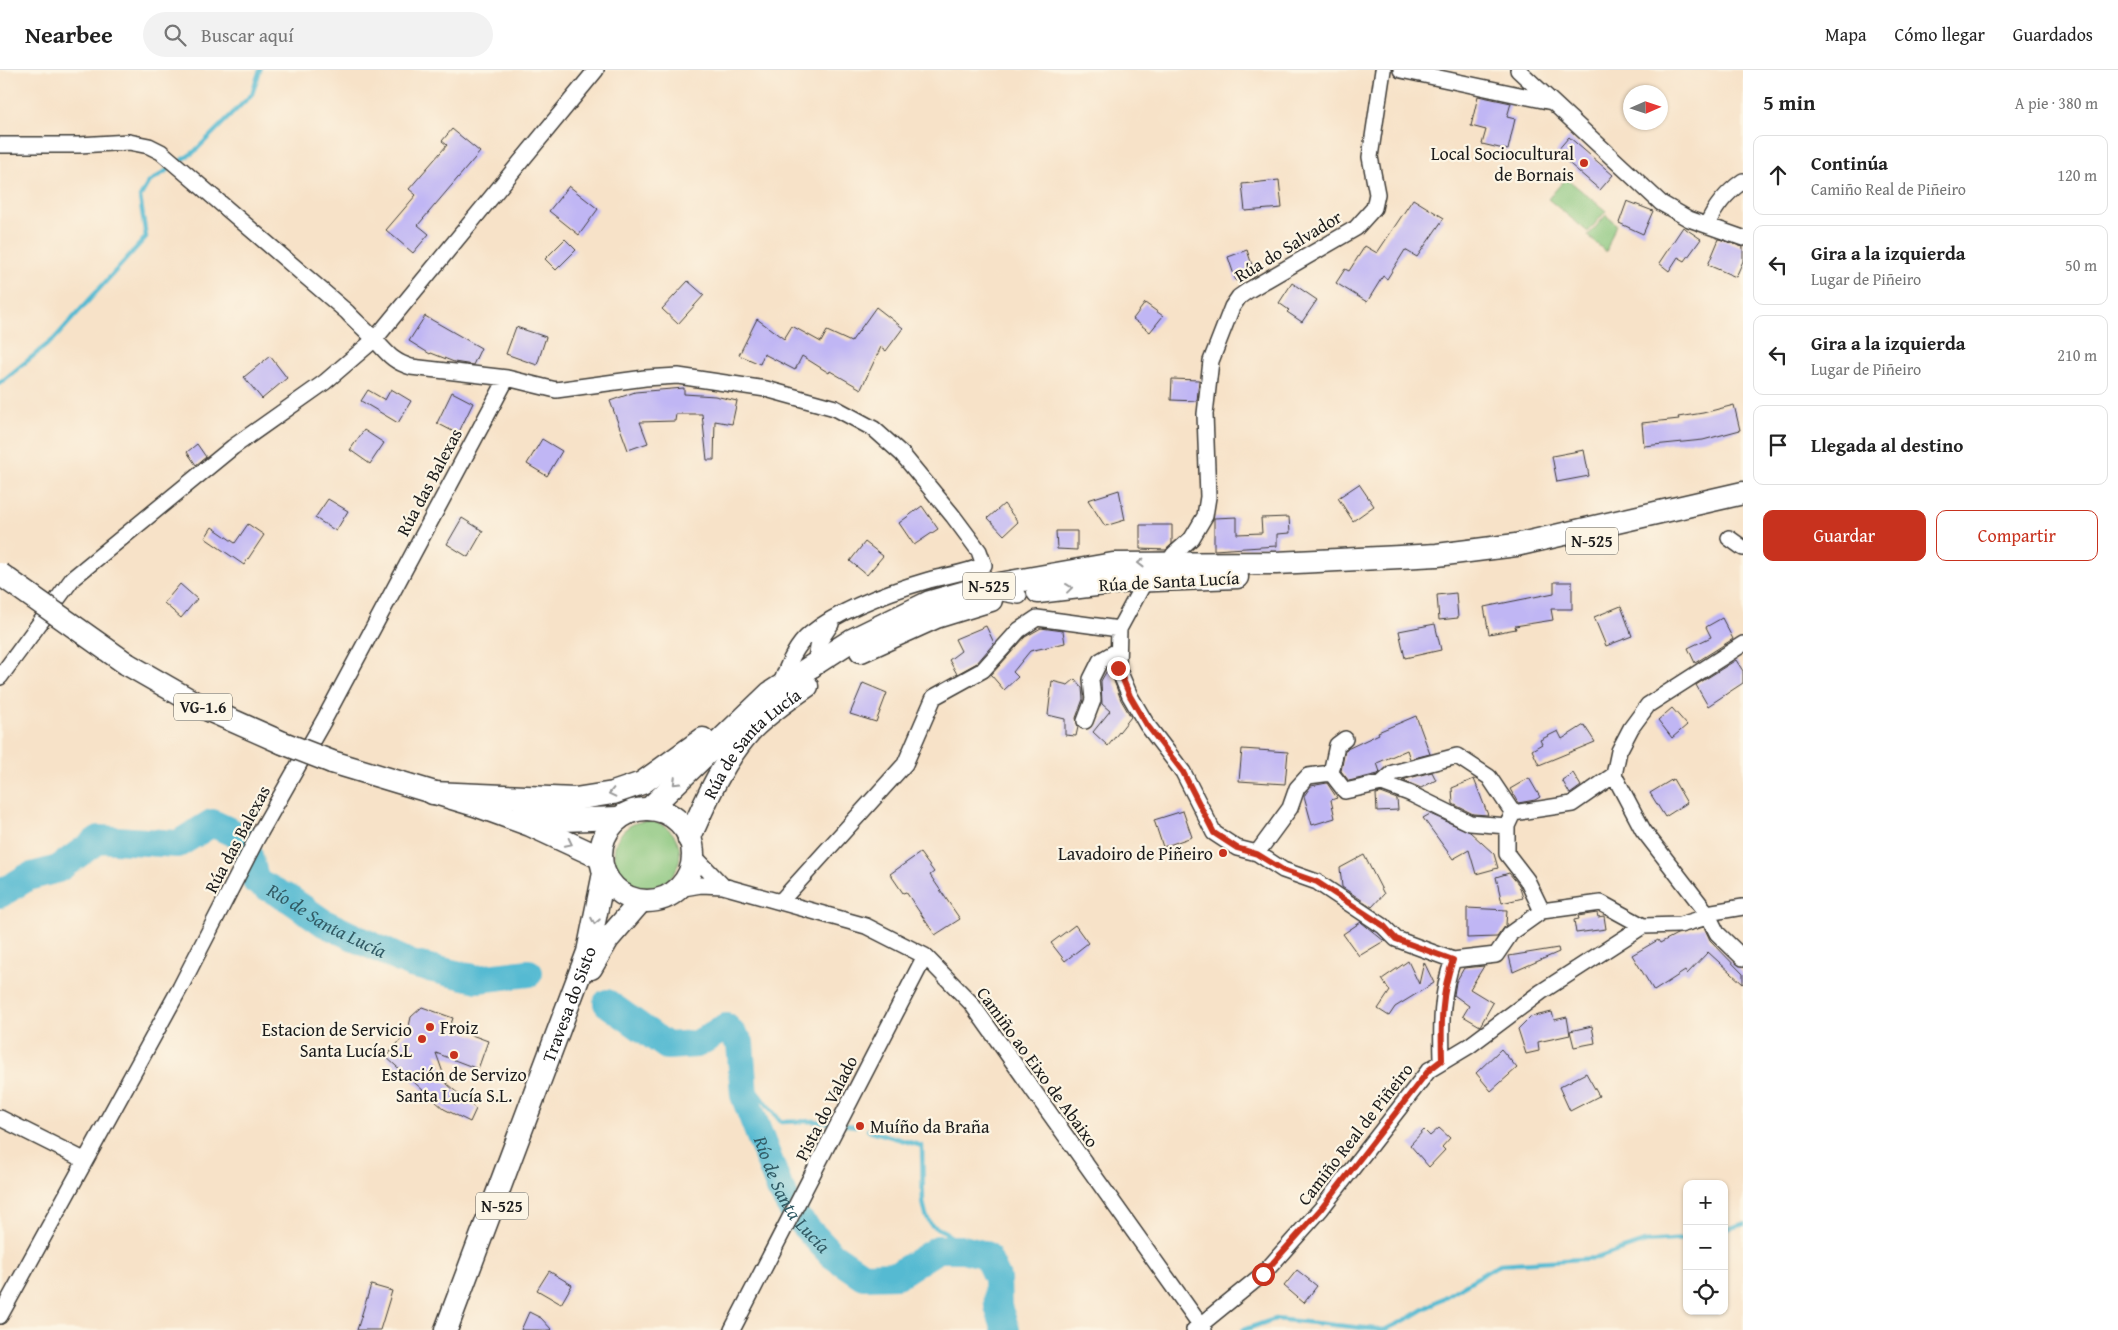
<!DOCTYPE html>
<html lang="es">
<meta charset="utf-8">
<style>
:root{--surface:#fff;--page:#f2f2f2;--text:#222;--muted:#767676;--line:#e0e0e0;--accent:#c8321e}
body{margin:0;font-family:"Gentium Book Plus",serif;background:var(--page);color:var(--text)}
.controls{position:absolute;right:15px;bottom:15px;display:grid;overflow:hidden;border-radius:10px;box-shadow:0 1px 4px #0004}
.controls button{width:45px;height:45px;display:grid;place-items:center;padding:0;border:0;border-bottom:1px solid var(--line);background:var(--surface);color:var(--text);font:25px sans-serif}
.compass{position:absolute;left:1623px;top:15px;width:45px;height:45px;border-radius:50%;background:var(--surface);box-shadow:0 1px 4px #0004;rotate:87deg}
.stop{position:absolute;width:15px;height:15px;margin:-11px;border:4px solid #c8321e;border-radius:50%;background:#fff}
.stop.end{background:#c8321e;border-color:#fff;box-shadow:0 1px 5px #0008}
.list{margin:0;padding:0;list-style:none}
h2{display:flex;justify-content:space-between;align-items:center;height:65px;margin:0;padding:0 20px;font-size:21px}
h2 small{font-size:16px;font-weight:400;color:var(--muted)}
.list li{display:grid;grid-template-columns:32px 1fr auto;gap:15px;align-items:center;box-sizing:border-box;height:80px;margin:0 10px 10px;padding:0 10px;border:1px solid var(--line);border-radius:10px}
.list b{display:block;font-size:19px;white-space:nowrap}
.list p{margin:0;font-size:16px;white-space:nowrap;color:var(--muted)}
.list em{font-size:16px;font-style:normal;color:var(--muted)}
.actions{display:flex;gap:10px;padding:15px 20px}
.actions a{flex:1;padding:11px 0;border:1px solid var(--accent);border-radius:10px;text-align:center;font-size:18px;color:var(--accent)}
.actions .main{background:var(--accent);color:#fff}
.icon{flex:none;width:28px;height:28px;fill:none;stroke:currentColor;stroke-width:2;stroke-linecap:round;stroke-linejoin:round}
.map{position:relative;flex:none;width:1743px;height:1260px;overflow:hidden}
header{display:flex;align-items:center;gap:30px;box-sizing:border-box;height:70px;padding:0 25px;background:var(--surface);border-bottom:1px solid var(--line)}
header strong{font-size:24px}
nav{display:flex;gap:28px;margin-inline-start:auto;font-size:18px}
.search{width:350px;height:45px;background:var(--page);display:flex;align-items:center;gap:12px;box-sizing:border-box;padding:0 18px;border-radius:28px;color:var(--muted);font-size:19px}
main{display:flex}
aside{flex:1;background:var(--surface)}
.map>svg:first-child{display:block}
.green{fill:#87c57c;stroke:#52704c}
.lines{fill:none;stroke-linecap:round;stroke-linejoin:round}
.stream{stroke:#54bad2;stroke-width:4.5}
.river{stroke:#54bad2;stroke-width:28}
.building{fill:#c0b6f4}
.minor-casing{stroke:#3d3a36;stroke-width:18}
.highway-casing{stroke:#3d3a36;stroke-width:25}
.minor{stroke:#fff;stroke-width:15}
.highway{stroke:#fff;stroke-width:22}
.highway-bridge-casing{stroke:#3d3a36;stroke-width:25;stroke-linecap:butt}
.highway-bridge{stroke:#fff;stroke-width:22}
.oneway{stroke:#999}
.route{stroke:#c8321e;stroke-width:6}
.poi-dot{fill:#c8321e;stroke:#fcf5e5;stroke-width:2}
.labels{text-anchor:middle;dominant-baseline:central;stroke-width:4.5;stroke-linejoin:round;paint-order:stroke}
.shield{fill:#fcf5e5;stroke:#5f5d58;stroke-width:1}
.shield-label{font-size:16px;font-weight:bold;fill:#1c1c1c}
.poi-label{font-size:18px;fill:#1c1c1c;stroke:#fcf5e5;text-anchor:end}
.street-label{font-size:18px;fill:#1c1c1c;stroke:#fcf5e5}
.water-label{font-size:19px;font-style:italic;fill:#325b65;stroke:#fcf5e5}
</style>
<header>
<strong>Nearbee</strong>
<div class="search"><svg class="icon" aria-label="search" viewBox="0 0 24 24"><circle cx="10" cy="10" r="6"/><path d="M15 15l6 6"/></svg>Buscar aquí</div>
<nav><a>Mapa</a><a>Cómo llegar</a><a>Guardados</a></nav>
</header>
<main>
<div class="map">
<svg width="1743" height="1260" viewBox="0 0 1743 1260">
<rect width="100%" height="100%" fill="#fcf5e5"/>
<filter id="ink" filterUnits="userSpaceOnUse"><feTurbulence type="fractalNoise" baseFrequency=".02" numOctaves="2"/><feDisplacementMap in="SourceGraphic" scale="10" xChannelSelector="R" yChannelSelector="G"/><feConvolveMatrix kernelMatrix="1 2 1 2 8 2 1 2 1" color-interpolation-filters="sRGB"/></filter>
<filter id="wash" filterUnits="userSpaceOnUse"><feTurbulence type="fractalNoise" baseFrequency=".0096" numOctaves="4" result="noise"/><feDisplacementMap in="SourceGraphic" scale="20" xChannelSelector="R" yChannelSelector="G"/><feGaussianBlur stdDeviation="1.12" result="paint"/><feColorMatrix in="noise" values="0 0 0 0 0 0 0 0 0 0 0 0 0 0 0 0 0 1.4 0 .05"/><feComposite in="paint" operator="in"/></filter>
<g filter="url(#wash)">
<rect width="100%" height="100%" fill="#f7e2c8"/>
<path class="green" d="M1566 108 1606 141 1588 162 1548 129Z
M1606 145 1616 154 1606 182 1588 166Z
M614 784a33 33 0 1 1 66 0a33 33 0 1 1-66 0Z"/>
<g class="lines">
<path class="stream" d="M0 313 54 269 146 167 140 127 148 113 194 82 252 24 260 0
M743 1005 781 1052 814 1051 855 1056
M868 1060 922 1076 923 1132 926 1145 931 1155 945 1162 963 1179
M1724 1160 1743 1154
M1243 1260 1275 1249 1384 1260 1411 1247 1500 1194 1597 1188 1645 1172 1687 1169"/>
<g class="river">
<path id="s1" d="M0 824 28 807 58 799 99 769 178 774 212 753 244 768 256 811 291 830 324 853 411 894 478 909 529 903"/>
<path id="s2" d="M607 933 667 976 697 974 726 957 740 973 744 1025 780 1119 797 1148 832 1185 863 1206 897 1205 938 1179H963L986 1185 997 1208 998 1237 1006 1260"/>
</g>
</g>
<g id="blocks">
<path class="building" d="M1478 26 1511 33 1507 47 1515 49 1508 80 1482 74 1486 60 1471 56Z
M452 59 480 82 418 155 429 164 413 183 386 160 416 125 409 119 447 75 442 71Z
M1569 67 1613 105 1600 120 1556 82Z
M1279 110 1282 138 1245 141 1242 114Z
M569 116 598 139 579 165 549 141Z
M1413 129 1444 148 1417 187 1405 180 1387 209 1383 206 1367 232 1336 213 1345 199 1349 201 1365 176 1377 183Z
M1627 131 1653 141 1643 164 1619 153Z
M1683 157 1701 169 1685 191 1678 187 1669 201 1659 193Z
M565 169 576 180 556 200 545 189Z
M1719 169 1743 177V191L1736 207 1708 195Z
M1247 180 1255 204 1236 211 1228 187Z
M688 211 704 225 678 254 662 239Z
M1292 213 1317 230 1302 252 1287 242 1289 240 1279 233Z
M1145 233 1163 246 1150 262 1133 249Z
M876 237 903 258 886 281 881 277 861 319 830 301 829 303 802 286 795 300 764 284 760 294 739 285 757 249 784 269 792 256 821 272 827 261 851 272Z
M425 246 481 278 473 295 454 292 431 283 430 284 409 271Z
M516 257 546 267 537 295 506 284Z
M270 286 287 308 262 329 244 307Z
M1172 309 1199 310 1197 331 1171 330Z
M684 318V324L715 326 737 331 732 354 715 351 714 390H707L702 344H676L675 351 640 352 648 373 628 380 610 331 635 322Z
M391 319 411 331 398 353 361 331 368 320 385 330Z
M452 322 473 333 458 364 437 353Z
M1734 335 1740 360 1703 370 1644 376 1642 353 1679 349 1678 347 1703 343Z
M364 360 384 373 370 394 350 380Z
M542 369 562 381 547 406 527 394Z
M197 374 206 387 196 395 187 382Z
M1584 380 1589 406 1557 412 1552 386Z
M1359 414 1374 436 1353 451 1338 428Z
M1119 420 1125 450 1105 456 1088 430Z
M328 429 348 441 336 461 315 448Z
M1004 434 1018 452 1004 465 988 448Z
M922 436 938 459 914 475 899 453Z
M1237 447V464L1262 463 1261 448 1289 447 1290 463 1277 464V476L1214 480V448Z
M462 448 483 461 468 487 447 474Z
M248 454 264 465 244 495 205 468 212 457 235 473Z
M1140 455H1172V474L1166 480 1140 479Z
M1056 461H1077V480L1057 479Z
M865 472 883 486 867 505 850 491Z
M1554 512H1572V539H1551L1553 550 1515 556 1516 559 1489 564 1484 537 1554 523Z
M180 514 197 529 181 548 164 533Z
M1456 523 1458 548 1439 550 1437 525Z
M1621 536 1632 566 1606 576 1594 547Z
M1722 548 1733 569 1695 593 1688 578 1711 567 1706 557Z
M1435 554 1441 580 1405 588 1399 561Z
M986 556 994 573 977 593 957 604 949 590 961 581 955 569Z
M1041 558 1063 561 1065 573 1030 581 1013 602 1018 607 1004 620 991 605 1025 567Z
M1736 590 1743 601V613L1708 636 1696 615Z
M1109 597 1121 630 1131 647 1108 676 1093 662 1110 641 1102 634 1101 611Z
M1075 609 1082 618 1083 629 1076 648 1078 657 1076 666 1065 665V649L1048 645 1052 611 1068 615Z
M863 613 887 623 876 652 850 644Z
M1672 638 1687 655 1672 668 1658 650Z
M1416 646 1430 684 1410 689 1407 680 1377 693 1380 702 1378 704 1349 711 1341 701 1345 680 1379 664 1378 662Z
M1584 655 1595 672 1539 695 1532 680 1542 674 1540 670 1558 661 1562 669Z
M1242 679 1288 682 1285 714 1239 711Z
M1432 702 1436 710 1421 718 1402 710Z
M1573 703 1581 716 1570 724 1562 710Z
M1529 708 1540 727 1535 730 1518 733 1510 719Z
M1474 709 1488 745 1473 744 1453 734 1452 718Z
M1673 709 1687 733 1665 747 1650 723Z
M1327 713 1337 728 1331 730 1335 748 1312 755 1304 726 1311 716Z
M1381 723 1397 729 1398 740 1377 741 1376 724Z
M1183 741 1192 767 1163 777 1154 750Z
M1430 744 1470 762 1494 784 1498 798 1476 804 1469 780 1453 789 1423 748Z
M920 783 934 802 930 805 960 849 935 865 906 822 903 823 890 804Z
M1364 785 1384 824 1372 837 1342 817 1340 798Z
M1509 803 1519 815 1523 828 1502 833 1496 807Z
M1467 838 1507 840 1506 855 1497 867 1467 868Z
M1597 843 1598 847 1604 846 1606 859 1576 863 1574 850 1579 849 1578 846Z
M1361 852 1384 871 1359 886 1343 864Z
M1075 855 1088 873 1065 891 1051 873Z
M1704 857 1710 870 1743 904V914L1708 882 1687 904 1685 901 1654 921 1632 885 1658 870 1660 873 1677 864Z
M1558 878 1559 882 1513 902 1509 886Z
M1408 891 1419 914 1424 892 1434 913 1395 937 1389 946 1378 939 1390 921 1382 909Z
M1484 896 1470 919 1493 933 1480 956 1463 946 1469 936 1454 925 1456 912 1464 898Z
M422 937 453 948 450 957 488 971 478 999 436 983 447 1014 476 1039 470 1052 444 1039 386 987 408 961 411 947Z
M1552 942 1554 950 1567 947 1570 965 1538 972 1539 981 1526 984 1518 959 1530 947Z
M1592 956 1595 973 1574 977 1570 961Z
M1501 979 1517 998 1491 1021 1476 1003Z
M1586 1003 1599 1026 1570 1041 1559 1017Z
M1439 1058 1450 1068 1442 1077 1445 1080 1429 1097 1410 1075 1424 1060 1430 1066Z
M1297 1200 1317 1216 1304 1233 1284 1216Z
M549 1201 572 1215 561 1234 537 1220Z
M371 1215 392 1221 380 1260H357Z
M529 1242 541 1248 552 1260H521Z"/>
</g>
</g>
<g filter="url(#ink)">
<use href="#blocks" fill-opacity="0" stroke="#3d3a36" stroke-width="1"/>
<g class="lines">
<g class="minor-casing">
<path id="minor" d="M1401 0 1552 32
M1518 0 1661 133 1689 149 1743 168
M0 75H79L129 72 149 76 161 82 347 242C355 251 365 259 373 268 387 282 391 291 411 297L507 308 556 320 645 308 678 306 766 319 835 338 874 359 902 384 953 446 979 481 984 495C966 503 948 505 929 510 891 521 841 539 810 564 795 576 786 598 780 617
M1707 155C1715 136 1726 123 1743 111
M1729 468 1743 478
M1168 493 1174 484 1192 468 1205 446 1208 427 1205 344 1211 291 1232 237 1239 227 1249 220 1356 158 1374 138 1377 124 1370 87 1383 0
M1145 511 1119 559 1118 598 1130 626 1147 655 1183 702 1214 763 1237 778 1257 783 1283 800 1317 812 1383 856 1396 869 1453 890
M988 524 1002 523 1019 526
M1743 574 1648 635 1631 658 1619 681 1614 705 1643 760 1707 843 1717 863 1743 888
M814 599 819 572 831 554
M0 607 73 508 233 377 325 312 375 269 596 0
M1085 651 1093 630 1091 609 1100 591 1117 581
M1345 669 1337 675 1331 703 1345 721 1382 713 1409 723 1470 753 1507 756 1513 743 1489 707 1457 686 1393 703 1382 713
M1513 743 1572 734 1614 705
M1507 756V784L1527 810 1542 841
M1257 783 1290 738 1297 718 1308 706 1331 703
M693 785 723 816
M678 819 701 815 723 816 866 856 925 886 971 933 1204 1260
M781 831 905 694 934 627 983 600 1019 560 1037 548 1119 559
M1442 990C1441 957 1441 922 1453 890L1496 885 1511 863 1542 841 1601 833 1643 856
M0 1048 84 1090
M0 1246 180 918 257 768 324 650 507 308
M732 1260 925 886
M1194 1260 1263 1204 1321 1139 1429 1000 1469 976 1541 922 1643 856 1680 855 1700 849 1707 843 1743 837"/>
</g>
<g class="highway-casing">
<g id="highway">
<path d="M1038 522 1129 511 1237 507"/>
<path d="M861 581 936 547 991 530"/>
<path d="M127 594 202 637 283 673"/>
<path d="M332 692 475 735 530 755 601 788"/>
<path d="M433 723 575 729 613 723 642 713 703 669"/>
<path d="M649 739 770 623 852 570 930 532 983 517 1113 494 1276 493 1400 487 1437 485 1516 475 1743 423"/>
<circle cx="647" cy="785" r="46"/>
<path d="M523 743 562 750 619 748"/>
<path id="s3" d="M689 769C706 730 723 690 752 659 768 643 788 629 807 616"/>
<path d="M591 898 608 869 641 831"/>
<path id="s4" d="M446 1260 588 882 604 803"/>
</g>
</g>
<use href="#minor" class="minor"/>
<use href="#highway" class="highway"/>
<g class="highway-bridge-casing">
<path id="highway-bridge" d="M0 504 127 594
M283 673 332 692"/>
</g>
<use href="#highway-bridge" class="highway-bridge"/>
</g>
<defs><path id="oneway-chevron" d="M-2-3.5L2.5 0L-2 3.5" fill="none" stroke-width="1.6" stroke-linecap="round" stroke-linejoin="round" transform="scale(1.25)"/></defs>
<g class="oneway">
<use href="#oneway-chevron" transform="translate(1141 493) rotate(179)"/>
<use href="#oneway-chevron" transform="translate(1069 518) rotate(-7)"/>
<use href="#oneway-chevron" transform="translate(676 712) rotate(136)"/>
<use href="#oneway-chevron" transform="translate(612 723) rotate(167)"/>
<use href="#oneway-chevron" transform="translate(569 773) rotate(26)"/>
<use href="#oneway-chevron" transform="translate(595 851) rotate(101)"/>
</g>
</g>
<g class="lines" filter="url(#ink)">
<path class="route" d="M1118 598 1130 626 1147 655 1183 702 1214 763 1237 778 1257 784 1283 800 1317 812 1384 856 1396 869 1453 890C1441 922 1441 957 1442 990L1429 1000 1321 1139 1263 1204"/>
</g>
<g class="poi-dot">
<circle cx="1584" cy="93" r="5"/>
<circle cx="1223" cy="783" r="5"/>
<circle cx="430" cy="957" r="5"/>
<circle cx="422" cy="969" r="5"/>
<circle cx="454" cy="985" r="5"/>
<circle cx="860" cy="1056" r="5"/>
</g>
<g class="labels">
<g class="shield">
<rect x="1566" y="457.5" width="52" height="27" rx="4"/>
<rect x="963" y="502.5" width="52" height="27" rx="4"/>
<rect x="174" y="623.5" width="58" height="27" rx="4"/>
<rect x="476" y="1122.5" width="52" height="27" rx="4"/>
</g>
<g class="shield-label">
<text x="1592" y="471">N-525</text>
<text x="989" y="516">N-525</text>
<text x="203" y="637">VG-1.6</text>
<text x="502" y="1136">N-525</text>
</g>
<g class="poi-label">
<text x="1574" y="83">Local Sociocultural<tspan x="1574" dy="21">de Bornais</tspan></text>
<text x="1213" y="783">Lavadoiro de Piñeiro</text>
<text x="440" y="957" text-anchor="start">Froiz</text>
<text x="412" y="959">Estacion de Servicio<tspan x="412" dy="21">Santa Lucía S.L</tspan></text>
<text x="454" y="1004" text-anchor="middle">Estación de Servizo<tspan x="454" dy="21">Santa Lucía S.L.</tspan></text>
<text x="870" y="1056" text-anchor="start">Muíño da Braña</text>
</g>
<g class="street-label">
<text transform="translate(1288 176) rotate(-31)">Rúa do Salvador</text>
<text transform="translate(429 412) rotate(-62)">Rúa das Balexas</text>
<text transform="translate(1169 511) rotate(-3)">Rúa de Santa Lucía</text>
<text stroke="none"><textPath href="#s3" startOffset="116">Rúa de Santa Lucía</textPath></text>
<text transform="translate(237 769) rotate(-62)">Rúa das Balexas</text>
<text stroke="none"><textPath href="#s4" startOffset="348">Travesa do Sisto</textPath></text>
<text transform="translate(1038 997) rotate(54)">Camiño ao Eixo de Abaixo</text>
<text transform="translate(826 1038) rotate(-63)">Pista do Valado</text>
<text transform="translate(1355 1064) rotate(-52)">Camiño Real de Piñeiro</text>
</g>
<g class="water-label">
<text stroke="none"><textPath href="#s1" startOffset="395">Río de Santa Lucía</textPath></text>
<text stroke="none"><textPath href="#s2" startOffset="322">Río de Santa Lucía</textPath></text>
</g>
</g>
</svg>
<div class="controls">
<button>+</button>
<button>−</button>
<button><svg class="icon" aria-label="locate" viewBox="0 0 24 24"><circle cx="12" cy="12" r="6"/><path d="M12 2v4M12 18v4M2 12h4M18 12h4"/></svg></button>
</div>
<svg class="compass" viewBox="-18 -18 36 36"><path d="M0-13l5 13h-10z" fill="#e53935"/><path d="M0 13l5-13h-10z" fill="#767676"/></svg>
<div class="stop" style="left:1263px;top:1204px"></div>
<div class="stop end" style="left:1118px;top:598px"></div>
</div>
<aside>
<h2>5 min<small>A pie · 380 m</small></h2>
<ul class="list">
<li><svg class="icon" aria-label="ahead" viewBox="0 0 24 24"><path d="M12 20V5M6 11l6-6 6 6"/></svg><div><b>Continúa</b><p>Camiño Real de Piñeiro</p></div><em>120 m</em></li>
<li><svg class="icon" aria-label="left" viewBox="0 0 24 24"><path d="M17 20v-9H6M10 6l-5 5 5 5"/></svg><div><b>Gira a la izquierda</b><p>Lugar de Piñeiro</p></div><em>50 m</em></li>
<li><svg class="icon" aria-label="left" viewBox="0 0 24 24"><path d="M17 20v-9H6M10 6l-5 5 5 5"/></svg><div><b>Gira a la izquierda</b><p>Lugar de Piñeiro</p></div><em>210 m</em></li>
<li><svg class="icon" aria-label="arrive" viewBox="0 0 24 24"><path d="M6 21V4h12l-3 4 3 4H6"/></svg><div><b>Llegada al destino</b></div></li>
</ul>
<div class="actions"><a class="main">Guardar</a><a>Compartir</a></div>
</aside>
</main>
